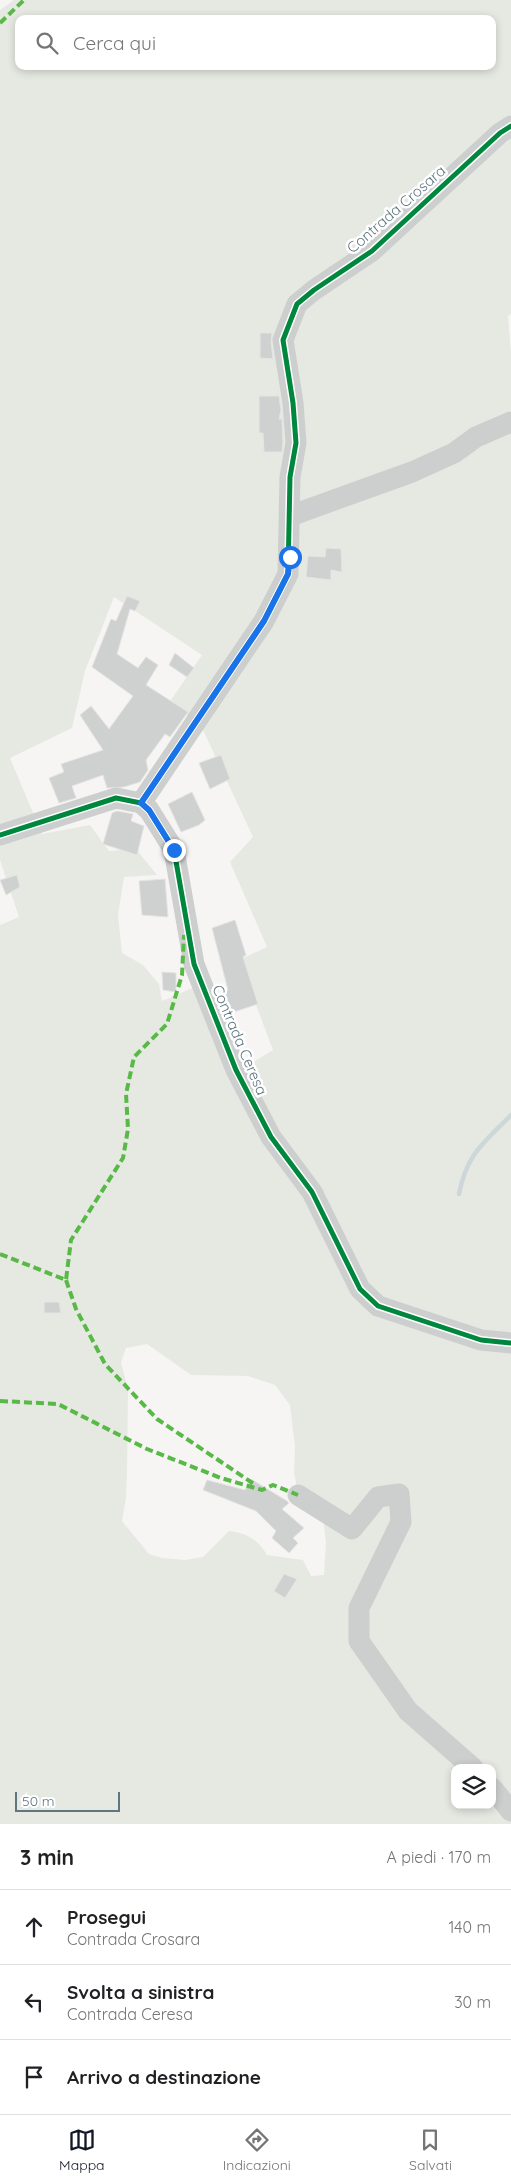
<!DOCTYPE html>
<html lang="it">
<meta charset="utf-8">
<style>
:root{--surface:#fff;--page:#f2f2f2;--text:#202124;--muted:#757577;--line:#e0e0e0;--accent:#111827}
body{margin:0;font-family:Quicksand,sans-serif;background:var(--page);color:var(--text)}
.controls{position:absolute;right:15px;bottom:15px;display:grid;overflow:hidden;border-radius:10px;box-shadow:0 2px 8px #0003}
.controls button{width:45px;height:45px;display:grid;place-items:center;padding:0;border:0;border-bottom:1px solid var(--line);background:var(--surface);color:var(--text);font:25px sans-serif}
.scale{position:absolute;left:15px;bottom:12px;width:105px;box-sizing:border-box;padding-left:5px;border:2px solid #5f7680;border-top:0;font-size:14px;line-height:18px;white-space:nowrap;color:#5f7680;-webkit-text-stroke:4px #fff;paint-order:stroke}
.stop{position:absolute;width:15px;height:15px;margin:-11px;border:4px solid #1a73e8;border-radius:50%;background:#fff}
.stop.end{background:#1a73e8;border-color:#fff;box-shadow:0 1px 5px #0008}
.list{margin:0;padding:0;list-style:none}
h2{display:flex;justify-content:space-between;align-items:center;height:65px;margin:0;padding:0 20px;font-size:21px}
h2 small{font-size:16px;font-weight:400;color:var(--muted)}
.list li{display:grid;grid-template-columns:32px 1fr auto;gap:15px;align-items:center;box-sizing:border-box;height:75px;padding:0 20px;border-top:1px solid var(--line)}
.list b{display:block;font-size:19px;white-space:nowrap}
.list p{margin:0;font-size:16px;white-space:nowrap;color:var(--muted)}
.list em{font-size:16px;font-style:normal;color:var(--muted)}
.icon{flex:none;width:28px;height:28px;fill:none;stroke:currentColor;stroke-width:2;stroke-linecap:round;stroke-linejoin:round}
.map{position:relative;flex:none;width:511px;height:1824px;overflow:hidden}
.search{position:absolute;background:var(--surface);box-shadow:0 2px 8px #0003;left:15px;right:15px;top:15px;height:55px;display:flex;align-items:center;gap:12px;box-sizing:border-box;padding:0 18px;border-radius:10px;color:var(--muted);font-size:19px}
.sheet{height:290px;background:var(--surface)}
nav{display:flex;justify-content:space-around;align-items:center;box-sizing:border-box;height:70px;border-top:1px solid var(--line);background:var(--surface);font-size:14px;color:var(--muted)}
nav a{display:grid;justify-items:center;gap:2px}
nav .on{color:var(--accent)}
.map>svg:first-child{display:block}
.green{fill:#e6e9e2;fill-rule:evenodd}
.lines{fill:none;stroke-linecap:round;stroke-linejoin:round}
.stream{stroke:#cdd7d9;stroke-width:4.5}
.building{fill:#cfd0d0;stroke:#e5e4e4}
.minor{stroke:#cdcfcf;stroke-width:21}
.quiet{stroke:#58b947;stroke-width:4;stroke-dasharray:8 4;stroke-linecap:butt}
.cycleway-casing{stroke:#fff;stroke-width:8}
.cycleway{stroke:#00873e;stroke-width:5}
.route{stroke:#1a73e8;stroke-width:6}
.labels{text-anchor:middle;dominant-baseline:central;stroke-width:5;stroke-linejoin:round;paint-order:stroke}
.street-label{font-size:15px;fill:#5f7680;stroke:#fff}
</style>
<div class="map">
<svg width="511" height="1824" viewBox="0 0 511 1824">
<rect width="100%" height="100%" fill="#f6f5f4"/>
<path class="green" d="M14 0H511V314L508 316 511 353V410L509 416H511V1824H0V925L19 917 0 860V10ZM19 19H492V66H19ZM114 597 202 655 171 700 203 730 253 837 230 862 267 947 239 960 273 1050 233 1074 197 986 162 1001 159 984 143 965 122 953 118 915 124 877 157 875 136 849 109 851 90 825 42 834 10 758 72 728 85 671ZM147 1344 191 1375 248 1376 275 1385 290 1405 295 1447 294 1472 298 1493 323 1516 326 1543 324 1575 311 1576 303 1560 267 1555C258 1539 246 1533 229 1531L203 1557 185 1560 162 1558 149 1554 122 1521 126 1498 127 1474 128 1389 121 1362 126 1348ZM455 1768H492V1805H455Z"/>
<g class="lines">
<path class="stream" d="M459 1194C467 1153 484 1143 511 1115"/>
</g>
<path class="building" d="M260 333H272L271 342 273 359 260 358Z
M259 396H279L281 410 279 419H282L283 442 282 452H264L263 433H259Z
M326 548 341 549 342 572 331 570V580L306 577 308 556 325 557Z
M127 596 140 601 135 611 130 609 117 654 138 668 146 657 158 665 146 685 188 712 170 737 165 734 146 760 148 770 140 782 124 787 107 788 103 775 72 786 76 798 59 803 49 778 64 772 61 764 103 750 80 715 91 706 109 729 133 696 92 667 111 619 116 621Z
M175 653 194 668 187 677 169 665Z
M221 755 230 779 210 789 199 763Z
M192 792 205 820 199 825 181 832 168 804Z
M117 811 133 814 131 821 144 826 137 855 103 844 112 813Z
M17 875 20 887 6 895 0 880Z
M165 879 168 917 142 915 139 881Z
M235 920 246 955 243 957 258 1004 231 1013 224 990H228L212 928Z
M162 972 176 973V992L163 990Z
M44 1302H59L61 1313H44Z
M251 1479 287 1501 289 1503 282 1509 304 1528 293 1538 298 1543 289 1553 272 1538 276 1531 256 1511 203 1490 207 1480 245 1490Z
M284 1574 297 1579 285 1598 274 1591Z"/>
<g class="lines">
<path class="minor" d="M290 516 412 472 454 453 476 437 511 422
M141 803 264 621 288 574 290 477 296 443 293 403 283 340 297 304 314 290 372 251 500 133 511 126
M0 835 116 798 141 803 149 810 174 850 194 964 236 1070 271 1137 312 1192 360 1289 378 1306 481 1340 511 1343
M298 1495 352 1529 378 1497 399 1494 401 1522 359 1608V1641L408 1711 473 1768
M492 1788 511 1811"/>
<path class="quiet" d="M0 23 24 0
M0 1254 66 1280 71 1240 123 1158 128 1129 126 1094 134 1057 167 1024 182 975 184 935
M66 1280 76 1309 105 1364 157 1419 254 1484
M0 1401 58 1404 147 1449 221 1478 262 1490 273 1485 298 1495"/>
<g class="cycleway-casing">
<path id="cycleway" d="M141 803 264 621 288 574 290 477 296 443 293 403 283 340 297 304 314 290 372 251 500 133 511 126
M0 835 116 798 141 803 149 810 174 850 194 964 236 1070 271 1137 312 1192 360 1289 378 1306 481 1340 511 1343"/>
</g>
<use href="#cycleway" class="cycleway"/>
</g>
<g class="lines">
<path class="route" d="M174 850 149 810 141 803 264 621 288 574 290 557"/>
</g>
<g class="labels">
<g class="street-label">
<text transform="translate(396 209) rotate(-41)">Contrada Crosara</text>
<text transform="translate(240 1040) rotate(67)">Contrada Ceresa</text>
</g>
</g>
</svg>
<div class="controls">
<button><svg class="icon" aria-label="layers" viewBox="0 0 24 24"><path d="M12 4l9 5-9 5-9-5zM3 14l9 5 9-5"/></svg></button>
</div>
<div class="scale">50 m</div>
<div class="stop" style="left:290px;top:557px"></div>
<div class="stop end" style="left:174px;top:850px"></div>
<div class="search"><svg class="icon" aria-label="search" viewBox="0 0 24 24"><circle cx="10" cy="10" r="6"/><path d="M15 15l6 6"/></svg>Cerca qui</div>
</div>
<section class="sheet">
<h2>3 min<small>A piedi · 170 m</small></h2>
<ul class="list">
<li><svg class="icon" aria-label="ahead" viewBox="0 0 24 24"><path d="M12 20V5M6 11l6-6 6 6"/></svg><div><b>Prosegui</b><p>Contrada Crosara</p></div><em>140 m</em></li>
<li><svg class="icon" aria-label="left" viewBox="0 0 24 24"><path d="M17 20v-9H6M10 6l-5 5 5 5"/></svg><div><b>Svolta a sinistra</b><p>Contrada Ceresa</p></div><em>30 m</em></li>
<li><svg class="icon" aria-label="arrive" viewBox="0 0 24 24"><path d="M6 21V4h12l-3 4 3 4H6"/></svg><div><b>Arrivo a destinazione</b></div></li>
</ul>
</section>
<nav>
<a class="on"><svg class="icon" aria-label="map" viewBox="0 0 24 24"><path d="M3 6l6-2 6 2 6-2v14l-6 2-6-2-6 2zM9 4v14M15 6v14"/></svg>Mappa</a>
<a><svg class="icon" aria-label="directions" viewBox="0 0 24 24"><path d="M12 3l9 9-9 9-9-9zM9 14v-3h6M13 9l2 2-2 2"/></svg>Indicazioni</a>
<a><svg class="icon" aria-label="saved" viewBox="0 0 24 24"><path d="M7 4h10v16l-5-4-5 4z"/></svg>Salvati</a>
</nav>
